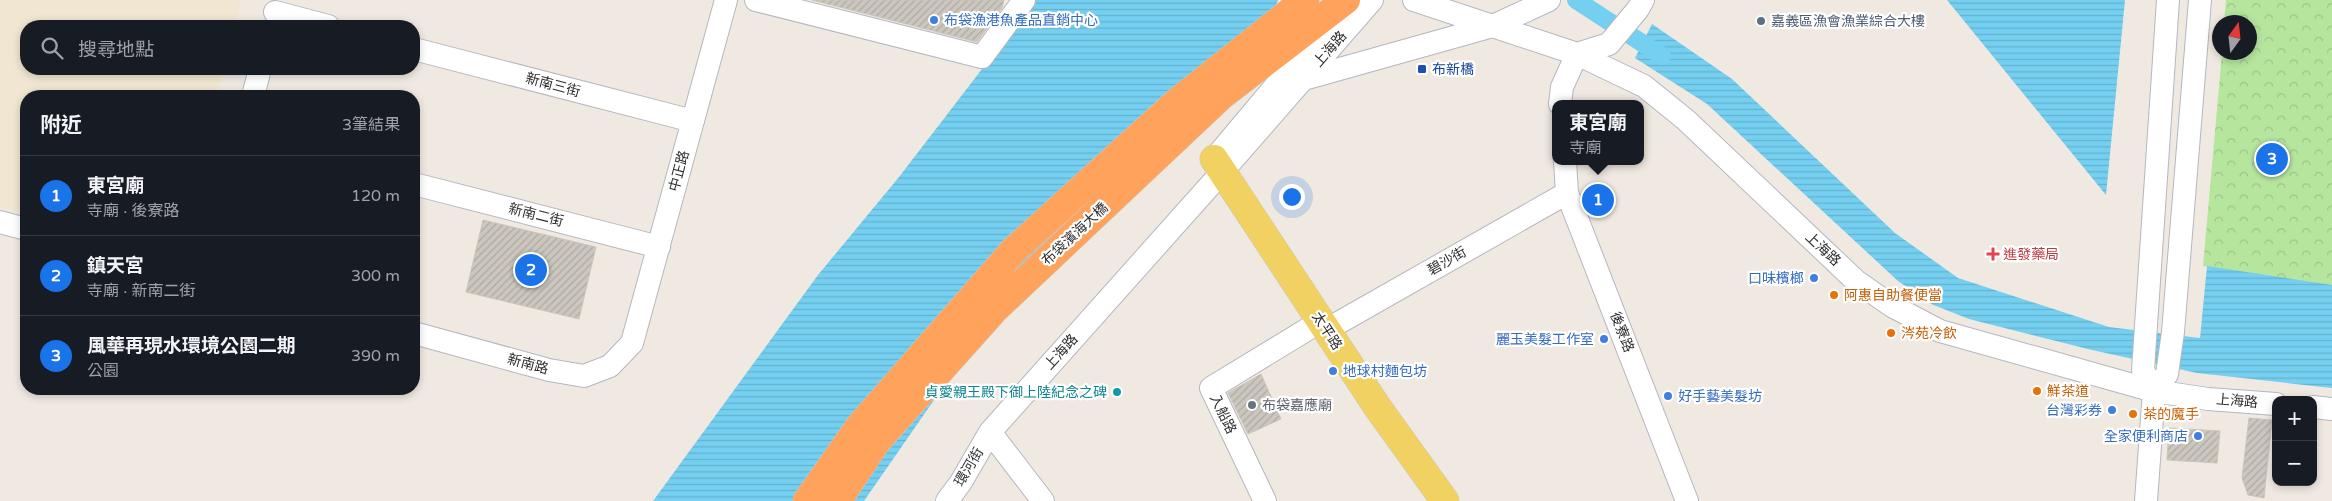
<!DOCTYPE html>
<html lang="zh-TW">
<meta charset="utf-8">
<style>
:root{--surface:#171b24;--page:#20242c;--text:#f1f3f6;--muted:#9ea1a6;--line:#363941;--accent:#1a73e8}
body{margin:0;font-family:"Varela Round","Noto Sans TC",sans-serif;background:var(--page);color:var(--text)}
.controls{position:absolute;right:15px;bottom:15px;display:grid;overflow:hidden;border-radius:10px;box-shadow:0 2px 8px #0003}
.controls button{width:45px;height:45px;display:grid;place-items:center;padding:0;border:0;border-bottom:1px solid var(--line);background:var(--surface);color:var(--text);font:25px sans-serif}
.compass{position:absolute;left:2212px;top:15px;width:45px;height:45px;border-radius:50%;background:var(--surface);box-shadow:0 2px 8px #0003;rotate:15deg}
.you{position:absolute;left:1291px;top:196px;width:18px;height:18px;margin:-12px;border:4px solid #fff;border-radius:50%;background:#1a73e8;box-shadow:0 0 0 8px #1a73e833}
.badge{display:grid;place-items:center;width:32px;height:32px;border-radius:50%;background:var(--accent);color:#fff;font-size:16px;font-weight:700}
.pin{position:absolute;translate:-50% -50%;border:2px solid #fff;box-shadow:0 1px 5px #0006}
.popup{position:absolute;left:1552px;top:100px;width:92px;height:65px;box-sizing:border-box;display:grid;place-content:center;border-radius:10px;background:var(--surface);filter:drop-shadow(0 1px 4px #0005);font-size:16px;white-space:nowrap;color:var(--muted)}
.popup b{font-size:19px;color:var(--text)}
.popup::after{content:'';position:absolute;left:50%;top:100%;margin-left:-10px;border:10px solid transparent;border-top-color:var(--surface)}
.list{margin:0;padding:0;list-style:none}
h2{display:flex;justify-content:space-between;align-items:center;height:65px;margin:0;padding:0 20px;font-size:21px}
h2 small{font-size:16px;font-weight:400;color:var(--muted)}
.list li{display:grid;grid-template-columns:32px 1fr auto;gap:15px;align-items:center;box-sizing:border-box;height:80px;padding:0 20px;border-top:1px solid var(--line)}
.list b{display:block;font-size:19px;white-space:nowrap}
.list p{margin:0;font-size:16px;white-space:nowrap;color:var(--muted)}
.list em{font-size:16px;font-style:normal;color:var(--muted)}
.icon{flex:none;width:28px;height:28px;fill:none;stroke:currentColor;stroke-width:2;stroke-linecap:round;stroke-linejoin:round}
.map{position:relative;flex:none;width:2332px;height:501px;overflow:hidden}
.search{position:absolute;background:var(--surface);box-shadow:0 2px 8px #0003;left:20px;top:20px;width:400px;height:55px;display:flex;align-items:center;gap:12px;box-sizing:border-box;padding:0 18px;border-radius:20px;color:var(--muted);font-size:19px}
.panel{position:absolute;background:var(--surface);box-shadow:0 2px 8px #0003;left:20px;top:90px;width:400px;height:305px;border-radius:20px}
.map>svg:first-child{display:block}
.education{fill:#f0e6d1}
.park{fill:url(#park-crowns)}
.water{fill:url(#water-rules)}
.lines{fill:none;stroke-linecap:round;stroke-linejoin:round}
.canal{stroke:#75cff0;stroke-width:18}
.building{fill:url(#building-hatch);stroke:#cbc5ba}
.minor-casing{stroke:#b4b7c1;stroke-width:24}
.major-casing{stroke:#c9c9c9;stroke-width:29}
.highway-casing{stroke:#c9c9c9;stroke-width:29}
.minor{stroke:#fff;stroke-width:22}
.major{stroke:#f2d163;stroke-width:28}
.highway{stroke:#ffa35c;stroke-width:28}
.shop-dot{fill:#3f7fe0;stroke:#fff;stroke-width:2}
.service-dot{fill:#5c6f8a;stroke:#fff;stroke-width:2}
.transit-dot{fill:#1a4fb4;stroke:#fff;stroke-width:2}
.health-dot{fill:#e0444e;stroke:#fff;stroke-width:2}
.food-dot{fill:#e8710a;stroke:#fff;stroke-width:2}
.culture-dot{fill:#0f9aa8;stroke:#fff;stroke-width:2}
.worship-dot{fill:#6b7280;stroke:#fff;stroke-width:2}
.labels{text-anchor:middle;dominant-baseline:central;stroke-width:4.5;stroke-linejoin:round;paint-order:stroke}
.shop-label{font-size:14px;fill:#366cbe;stroke:#fff;text-anchor:end}
.service-label{font-size:14px;fill:#4e5e75;stroke:#fff;text-anchor:start}
.street-label{font-size:14px;fill:#2e2e2e;stroke:#fff}
.transit-label{font-size:14px;fill:#164399;stroke:#fff;text-anchor:start}
.health-label{font-size:14px;fill:#be3a42;stroke:#fff;text-anchor:start}
.food-label{font-size:14px;fill:#c56008;stroke:#fff;text-anchor:start}
.culture-label{font-size:14px;fill:#0d838f;stroke:#fff;text-anchor:end}
.worship-label{font-size:14px;fill:#5b616d;stroke:#fff;text-anchor:start}
</style>
<div class="map">
<svg width="2332" height="501" viewBox="0 0 2332 501">
<defs>
<pattern id="park-crowns" width="20" height="18" patternUnits="userSpaceOnUse" patternTransform="scale(1.25)"><rect width="20" height="18" fill="#b6e59e"/><path d="M2 6a3 3 0 1 1 6 0M12 15a3 3 0 1 1 6 0" fill="none" stroke="#9dc588"/></pattern>
<pattern id="water-rules" width="6" height="5" patternUnits="userSpaceOnUse" patternTransform="scale(1.25)"><rect width="6" height="5" fill="#75cff0"/><path d="M0 2.5h6" fill="none" stroke="#66b2ce"/></pattern>
<pattern id="building-hatch" width="6" height="6" patternUnits="userSpaceOnUse" patternTransform="scale(1.25)"><rect width="6" height="6" fill="#cbc7bf"/><path d="M-1 1l2-2M0 6l6-6M5 7l2-2" fill="none" stroke="#afaba4"/></pattern>
</defs>
<rect width="100%" height="100%" fill="#efe9e1"/>
<path class="education" d="M0 0H241L234 26H26V69H223L216 96H26V214L0 207Z"/>
<path class="park" d="M2226 0H2332V286L2203 266 2222 53 2250 52V22H2224Z"/>
<path class="water" d="M1027 0H1278L1264 39 961 361 864 501H653L818 275 899 177 982 69Z
M1947 0H2125L2106 195Z
M1652 24 1732 79 1895 233 1958 278 2109 327 2200 338 2207 266 2332 285V388L2197 373 2092 350 1969 319 1931 304 1898 281 1707 104 1635 58Z"/>
<g class="lines">
<path class="canal" d="M1576 0 1662 56"/>
</g>
<path class="building" d="M812 0H1004L1002 8 977 42Z
M483 220 596 247 579 319 466 292Z
M1261 374 1281 419 1248 434 1228 393Z
M2249 418 2272 420 2264 498 2248 495 2242 478Z
M2169 428 2220 431 2217 463 2167 460Z"/>
<g class="lines">
<g class="minor-casing">
<path id="minor" d="M756 0 982 57 1024 0
M1414 0 1577 54 1644 86 1686 120 1856 281 1892 306 1940 331 2154 391 2208 399 2276 404
M275 12 328 26
M414 49 693 121
M1304 79 1493 26 1549 0
M253 96 260 69
M1560 104 1562 87 1577 54 1609 44 1638 9 1643 0
M1220 152 1288 71 1328 30
M1565 161 1567 193 1687 501
M414 184 659 247
M0 222 26 229
M1326 330 1567 193
M414 333 549 370 584 376 610 366 632 343 726 0
M2154 391 2167 374 2173 332 2200 0
M2154 391 2143 370 2168 0
M2313 407 2332 409
M990 432 1043 501
M947 501 961 482 990 432 1222 172 1372 0
M1265 501 1211 388 1321 321
M2146 501 2154 391"/>
</g>
<g class="major-casing">
<path id="major" d="M1214 159 1378 408 1445 501"/>
</g>
<g class="highway-casing">
<path id="highway" d="M807 501 859 427 1013 251 1178 101 1305 0
M837 501 877 441 995 309 1221 96 1346 0"/>
</g>
<use href="#minor" class="minor"/>
<use href="#major" class="major"/>
<use href="#highway" class="highway"/>
</g>
<g class="shop-dot">
<circle cx="934" cy="20" r="5"/>
<circle cx="1814" cy="278" r="5"/>
<circle cx="1604" cy="339" r="5"/>
<circle cx="1333" cy="371" r="5"/>
<circle cx="1668" cy="396" r="5"/>
<circle cx="2112" cy="410" r="5"/>
<circle cx="2198" cy="436" r="5"/>
</g>
<circle class="service-dot" cx="1761" cy="21" r="5"/>
<rect class="transit-dot" x="1417" y="64" width="10" height="10" rx="2.5"/>
<path class="health-dot" d="M1990.5 246.5h5v5h5v5h-5v5h-5v-5h-5v-5h5z"/>
<g class="food-dot">
<circle cx="1834" cy="295" r="5"/>
<circle cx="1891" cy="333" r="5"/>
<circle cx="2037" cy="391" r="5"/>
<circle cx="2133" cy="414" r="5"/>
</g>
<circle class="culture-dot" cx="1117" cy="392" r="5"/>
<circle class="worship-dot" cx="1252" cy="405" r="5"/>
<g class="labels">
<g class="shop-label">
<text x="944" y="20" text-anchor="start">布袋漁港魚產品直銷中心</text>
<text x="1804" y="278">口味檳榔</text>
<text x="1594" y="339">麗玉美髮工作室</text>
<text x="1343" y="371" text-anchor="start">地球村麵包坊</text>
<text x="1678" y="396" text-anchor="start">好手藝美髮坊</text>
<text x="2102" y="410">台灣彩券</text>
<text x="2188" y="436">全家便利商店</text>
</g>
<g class="service-label">
<text x="1771" y="21">嘉義區漁會漁業綜合大樓</text>
</g>
<g class="street-label">
<text transform="translate(1330 49) rotate(-49)">上海路</text>
<text transform="translate(553 85) rotate(15)">新南三街</text>
<text transform="translate(679 171) rotate(-75)">中正路</text>
<text transform="translate(536 215) rotate(14)">新南二街</text>
<text transform="translate(1075 234) rotate(-43)">布袋濱海大橋</text>
<text transform="translate(1823 249) rotate(43)">上海路</text>
<text transform="translate(1447 261) rotate(-30)">碧沙街</text>
<text transform="translate(1327 331) rotate(57)">太平路</text>
<text transform="translate(1622 332) rotate(69)">後寮路</text>
<text transform="translate(1061 352) rotate(-48)">上海路</text>
<text transform="translate(528 364) rotate(15)">新南路</text>
<text transform="translate(2237 401) rotate(5)">上海路</text>
<text transform="translate(1223 414) rotate(64)">入船路</text>
<text transform="translate(969 467) rotate(-59)">環河街</text>
</g>
<g class="transit-label">
<text x="1432" y="69">布新橋</text>
</g>
<g class="health-label">
<text x="2003" y="254">進發藥局</text>
</g>
<g class="food-label">
<text x="1844" y="295">阿惠自助餐便當</text>
<text x="1901" y="333">涔苑冷飲</text>
<text x="2047" y="391">鮮茶道</text>
<text x="2143" y="414">茶的魔手</text>
</g>
<g class="culture-label">
<text x="1107" y="392">貞愛親王殿下御上陸紀念之碑</text>
</g>
<g class="worship-label">
<text x="1262" y="405">布袋嘉應廟</text>
</g>
</g>
</svg>
<div class="controls">
<button>+</button>
<button>−</button>
</div>
<svg class="compass" viewBox="-18 -18 36 36"><path d="M0-13l5 13h-10z" fill="#e53935"/><path d="M0 13l5-13h-10z" fill="#9ea1a6"/></svg>
<div class="you"></div>
<div class="pin badge" style="left:1598px;top:200px">1</div>
<div class="popup"><b>東宮廟</b>寺廟</div>
<div class="pin badge" style="left:531px;top:270px">2</div>
<div class="pin badge" style="left:2272px;top:159px">3</div>
<div class="search"><svg class="icon" aria-label="search" viewBox="0 0 24 24"><circle cx="10" cy="10" r="6"/><path d="M15 15l6 6"/></svg>搜尋地點</div>
<section class="panel">
<h2>附近<small>3筆結果</small></h2>
<ul class="list">
<li><span class="badge">1</span><div><b>東宮廟</b><p>寺廟 · 後寮路</p></div><em>120 m</em></li>
<li><span class="badge">2</span><div><b>鎮天宮</b><p>寺廟 · 新南二街</p></div><em>300 m</em></li>
<li><span class="badge">3</span><div><b>風華再現水環境公園二期</b><p>公園</p></div><em>390 m</em></li>
</ul>
</section>
</div>
